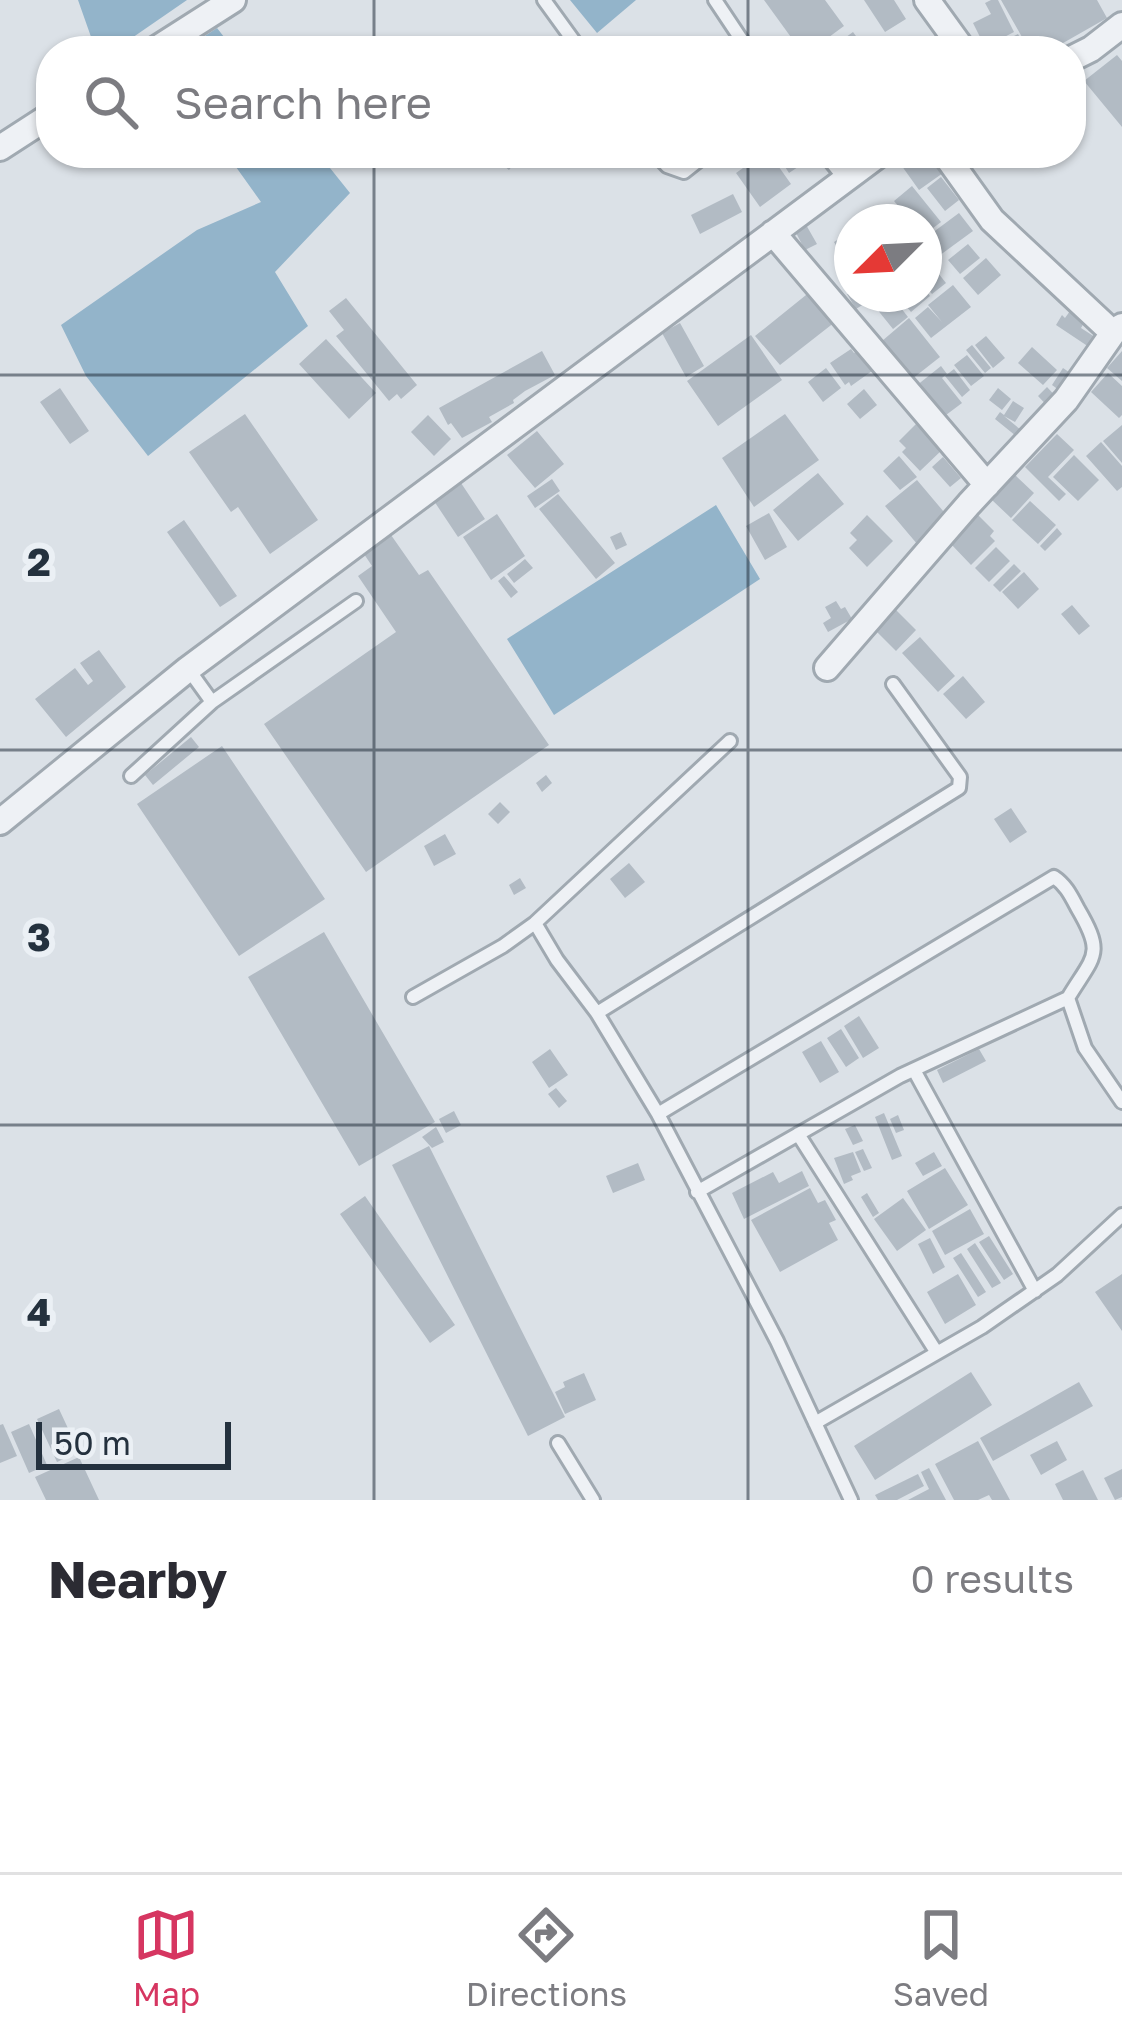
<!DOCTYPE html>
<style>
:root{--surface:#fff;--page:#f7f7f7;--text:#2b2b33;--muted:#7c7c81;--line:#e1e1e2;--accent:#d63661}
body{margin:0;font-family:"Golos Text",sans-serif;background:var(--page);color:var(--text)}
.compass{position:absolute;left:834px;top:204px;width:108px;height:108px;border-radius:50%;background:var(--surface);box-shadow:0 3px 9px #0004;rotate:246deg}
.scale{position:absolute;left:36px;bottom:30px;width:195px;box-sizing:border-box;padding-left:12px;border:6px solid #24313e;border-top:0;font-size:33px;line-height:42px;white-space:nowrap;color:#24313e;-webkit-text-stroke:9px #ebf0f5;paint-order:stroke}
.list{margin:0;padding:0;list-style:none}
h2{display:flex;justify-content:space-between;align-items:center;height:156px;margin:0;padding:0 48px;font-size:51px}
h2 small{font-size:39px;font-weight:400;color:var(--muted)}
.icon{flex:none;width:66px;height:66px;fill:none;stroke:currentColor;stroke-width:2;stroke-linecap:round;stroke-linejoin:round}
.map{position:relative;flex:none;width:1122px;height:1500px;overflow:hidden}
.search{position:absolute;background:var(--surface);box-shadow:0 3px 9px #0004;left:36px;right:36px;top:36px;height:132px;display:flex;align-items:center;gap:30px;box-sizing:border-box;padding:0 42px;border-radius:48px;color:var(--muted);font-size:45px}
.sheet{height:372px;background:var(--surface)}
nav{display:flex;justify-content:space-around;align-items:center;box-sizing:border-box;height:168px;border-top:3px solid var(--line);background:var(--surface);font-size:33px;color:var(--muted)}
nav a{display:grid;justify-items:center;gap:6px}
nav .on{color:var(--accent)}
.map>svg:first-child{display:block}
.water{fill:#93b4ca}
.building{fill:#b2bbc4}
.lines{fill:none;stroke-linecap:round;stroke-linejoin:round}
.service-casing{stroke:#a0a9b1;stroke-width:18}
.minor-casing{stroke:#a0a9b1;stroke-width:30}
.service{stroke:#eef1f5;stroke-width:12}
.minor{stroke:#eef1f5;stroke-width:24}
.grid{fill:none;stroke:#24313e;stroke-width:3;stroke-opacity:0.55}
.grid-label{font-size:39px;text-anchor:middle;font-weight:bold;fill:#24313e;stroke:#ebf0f5;stroke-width:12;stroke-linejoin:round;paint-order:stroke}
</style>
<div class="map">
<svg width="1122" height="1500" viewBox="0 0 1122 1500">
<rect width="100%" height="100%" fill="#dbe1e7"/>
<path class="water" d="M78 0H187L113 51H96Z
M570 0H636L597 33Z
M217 28 235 51H182Z
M226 153H318L350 193 275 272 308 326 148 456 86 376 61 325 197 230 261 202Z
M716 505 760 579 554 715 507 639Z"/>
<path class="building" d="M764 0H825L844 26 810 51H801Z
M864 0H894L906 19 885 32Z
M991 0H998L1014 32 985 47 973 23 991 14 985 3Z
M1001 0H1097L1107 18 1049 51H1030Z
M853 32 867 51H827Z
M1018 34 1027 51H984Z
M1117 55 1122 61V127L1084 81Z
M495 153H510L518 159 509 170 492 156Z
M764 153H769L791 184 760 207 736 173Z
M776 153H819L789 173Z
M912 153H929L943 173 919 190 899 162Z
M941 177 959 200 945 211 927 188Z
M912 186 941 222 924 235V222H912L894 201Z
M733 194 742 212 700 234 691 215Z
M959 213 973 231 932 261 924 251V239Z
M805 223 817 244 805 250 794 229Z
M852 231V252L843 257 834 242Z
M968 244 980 258 960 274 948 260Z
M986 258 1001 275 978 295 963 278Z
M927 259 946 283 932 294 924 284V262Z
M953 285 971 307 931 338 915 318 928 307 942 322 928 305Z
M924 288 930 296 911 312 896 294H924Z
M811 291 835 322 780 365 755 336Z
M847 294H880L856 309Z
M884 294H890L908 317 893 329 872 303Z
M346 298 417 385 401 399 397 394 389 401 336 336 344 330 329 311Z
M1070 311 1085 321 1081 328 1098 339 1092 349 1056 325 1062 315 1065 318Z
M909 318 940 357 912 379 882 341Z
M680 323 704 366 686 377 662 333Z
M751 335 782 380 718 426 687 381Z
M986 336 1005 358 993 368 975 345Z
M326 339 376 393 349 419 299 364Z
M972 345 991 368 985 373 966 350Z
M1032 347 1057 370 1043 385 1018 363Z
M851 349 854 353 858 350 872 371 851 386 849 382 845 385 830 363Z
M542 351 555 375 525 391 513 400 514 403 489 417 492 422 462 438 451 423 448 425 439 408Z
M1122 351V381L1107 368Z
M967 355 984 376 971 386 954 365Z
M941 366 947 374 942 378 962 403 942 418 916 386Z
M826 368 841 388 823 402 808 382Z
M1063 368 1079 379 1067 396 1052 385Z
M954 369 970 390 962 397 945 376Z
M1108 373 1122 386V415L1119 418 1091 392Z
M1047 387 1061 402 1052 411 1038 396Z
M60 388 89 431 70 444 40 402Z
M998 388 1011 399 1002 410 989 400Z
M864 389 877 405 860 419 847 404Z
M1013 401 1024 408 1015 422 1004 416 1021 430 1016 436 995 419 1000 412 1004 415Z
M245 414 318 520 270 554 238 507 231 512 189 452Z
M785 414 819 460 754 507 722 458Z
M428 415 451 439 434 456 411 432Z
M918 422 943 449 920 471 902 452 906 448 899 441Z
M1122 425V463L1103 441Z
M537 431 564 464 535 488 507 455Z
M1057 434 1074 450 1048 477 1066 494 1059 501 1025 467Z
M1101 442 1122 466V487L1117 491 1086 456Z
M1074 455 1099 480 1078 501 1053 477Z
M899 456 917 477 900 490 883 471Z
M943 457 961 478 950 487 932 467Z
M818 473 844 504 798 541 773 510Z
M1015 475 1034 493 1011 518 992 500Z
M552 479 560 491 535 508 527 496Z
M917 480 949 518 918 545 885 506Z
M461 483 485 519 458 537 434 501Z
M558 494 615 563 596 579 539 509Z
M1030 501 1056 525 1038 544 1012 520Z
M769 513 787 547 765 560 746 526Z
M497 514 525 556 491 580 463 537Z
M977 514 994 531 990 536 995 541 971 565 950 543Z
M867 515 893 541 867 567 849 548 857 540 850 533Z
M184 520 237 596 220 607 167 532Z
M1057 528 1062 534 1045 551 1040 546Z
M621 532 627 545 616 550 610 537Z
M391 535 419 575 428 570 549 745 366 872 264 724 396 632 358 576 372 566 364 554Z
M996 547 1010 561 989 582 975 568Z
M525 559 533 568 514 583 507 574Z
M1014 564 1021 571 1000 592 993 585Z
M1024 572 1039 589 1018 609 1002 592Z
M504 576 518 592 511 598 498 581Z
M836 601 841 609 845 607 852 619 828 632 823 623 831 618 825 607Z
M1072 605 1090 626 1079 635 1061 614Z
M896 610 916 630 896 651 875 630Z
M920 637 955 676 938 692 902 653Z
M99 650 126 687 66 737 35 699 75 668 88 685 93 681 80 663Z
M963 676 985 702 966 719 943 694Z
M191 737 199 747 153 785 145 775Z
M222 746 325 899 239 956 137 804Z
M546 775 552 783 542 792 536 783Z
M500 802 510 812 498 824 488 814Z
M1011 808 1027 832 1010 843 994 819Z
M445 834 456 854 434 866 424 846Z
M629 863 645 882 625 898 610 879Z
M520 878 526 888 514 895 509 885Z
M324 932 435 1122 359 1166 248 977Z
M859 1016 879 1048 863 1058 844 1026Z
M841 1029 859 1058 846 1067 827 1038Z
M821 1041 839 1072 820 1083 802 1052Z
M550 1049 568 1075 549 1088 532 1062Z
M979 1049 986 1061 943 1083 937 1070Z
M556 1088 567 1101 559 1108 548 1094Z
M454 1111 461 1125 446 1133 439 1119Z
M884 1113 902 1156 892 1160 875 1117Z
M898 1115 904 1130 896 1133 890 1119Z
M855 1125 863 1141 853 1145 845 1129Z
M436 1127 444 1142 432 1148 422 1137Z
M429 1146 565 1417 528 1436 392 1165Z
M863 1149 872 1168 864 1171 855 1152Z
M853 1152 861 1172 851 1176 853 1180 844 1184 834 1158Z
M934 1152 942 1166 923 1176 915 1163Z
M638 1163 645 1180 613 1193 606 1176Z
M945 1168 968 1205 929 1229 907 1191Z
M802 1171 809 1186 744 1219 732 1193 773 1172 779 1183Z
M810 1188 818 1203 825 1200 836 1220 829 1223 838 1240 780 1272 751 1220Z
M867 1193 879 1213 873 1217 861 1197Z
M365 1196 455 1325 430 1343 340 1214Z
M903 1198 926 1230 897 1251 874 1219Z
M970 1209 984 1234 945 1255 932 1231Z
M989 1236 1013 1274 1004 1280 979 1242Z
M930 1238 945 1267 933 1274 918 1244Z
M975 1243 1001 1283 992 1288 967 1249Z
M961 1253 986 1292 978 1297 953 1258Z
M958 1274 976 1305 945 1324 927 1292Z
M1122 1274V1331L1095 1292Z
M971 1372 992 1405 875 1480 854 1446Z
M584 1373 596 1400 565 1414 555 1392 565 1387 563 1382Z
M1079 1382 1093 1406 993 1461 980 1438Z
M59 1409 79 1452 57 1462 37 1419Z
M3 1424 17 1456 0 1463V1425Z
M29 1424 47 1465 29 1473 11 1432Z
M978 1441 1010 1500H992L989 1495 978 1500H954L935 1464Z
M1057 1441 1067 1460 1041 1475 1030 1455Z
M79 1457 99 1500H46L35 1477Z
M929 1468 946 1500H908L929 1489 921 1472Z
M1122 1469V1497L1115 1500 1104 1478Z
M1083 1470 1098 1500H1063L1055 1484Z
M918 1474 924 1486 897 1500H878L875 1495Z"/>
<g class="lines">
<g class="service-casing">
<path id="service" d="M544 0 581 51
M715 0 749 51
M655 153 667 166 684 172 708 153
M824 153 845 179
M189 670 212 702
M131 776 212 702 356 601
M535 923 730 741
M413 997 503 946 535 923 557 960 597 1013 658 1114 777 1341 851 1500
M597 1013 959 788 960 777 893 684
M914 1070 1035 1291
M658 1114 1054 877C1066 885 1071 896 1078 909 1105 955 1094 955 1068 998L1085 1048 1122 1102
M798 1134 937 1353
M697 1192 900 1076 1068 998
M815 1423 982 1327 1057 1275 1122 1215
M558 1443 593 1500"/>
</g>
<g class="minor-casing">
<path id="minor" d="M927 0 964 51
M153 51 233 0
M1071 59 1091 49 1122 25
M0 148 51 115
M944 153 992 220 1113 333
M773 233 987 485
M827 668 969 504 1066 400 1113 333 1122 326
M0 822 188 669 881 153"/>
</g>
<use href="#service" class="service"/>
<use href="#minor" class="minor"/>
</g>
<path class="grid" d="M374 0V51M748 0V51M374 153V1500M748 153V1500M0 375H1122M0 750H1122M0 1125H1122"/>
<g class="grid-label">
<text x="39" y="576">2</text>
<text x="39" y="951">3</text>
<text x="39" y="1326">4</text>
</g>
</svg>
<svg class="compass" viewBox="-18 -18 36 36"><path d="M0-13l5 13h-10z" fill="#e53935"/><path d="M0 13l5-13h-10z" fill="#7c7c81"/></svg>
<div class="scale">50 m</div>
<div class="search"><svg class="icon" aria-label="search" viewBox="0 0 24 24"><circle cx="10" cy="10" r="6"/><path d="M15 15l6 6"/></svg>Search here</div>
</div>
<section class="sheet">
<h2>Nearby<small>0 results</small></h2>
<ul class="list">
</ul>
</section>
<nav>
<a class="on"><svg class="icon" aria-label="map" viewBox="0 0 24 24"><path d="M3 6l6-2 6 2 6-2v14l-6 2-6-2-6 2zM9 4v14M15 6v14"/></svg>Map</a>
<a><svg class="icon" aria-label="directions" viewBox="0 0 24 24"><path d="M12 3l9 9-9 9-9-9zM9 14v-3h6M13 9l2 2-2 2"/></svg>Directions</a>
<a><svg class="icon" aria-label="saved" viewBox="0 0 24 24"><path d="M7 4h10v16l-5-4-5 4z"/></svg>Saved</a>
</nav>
